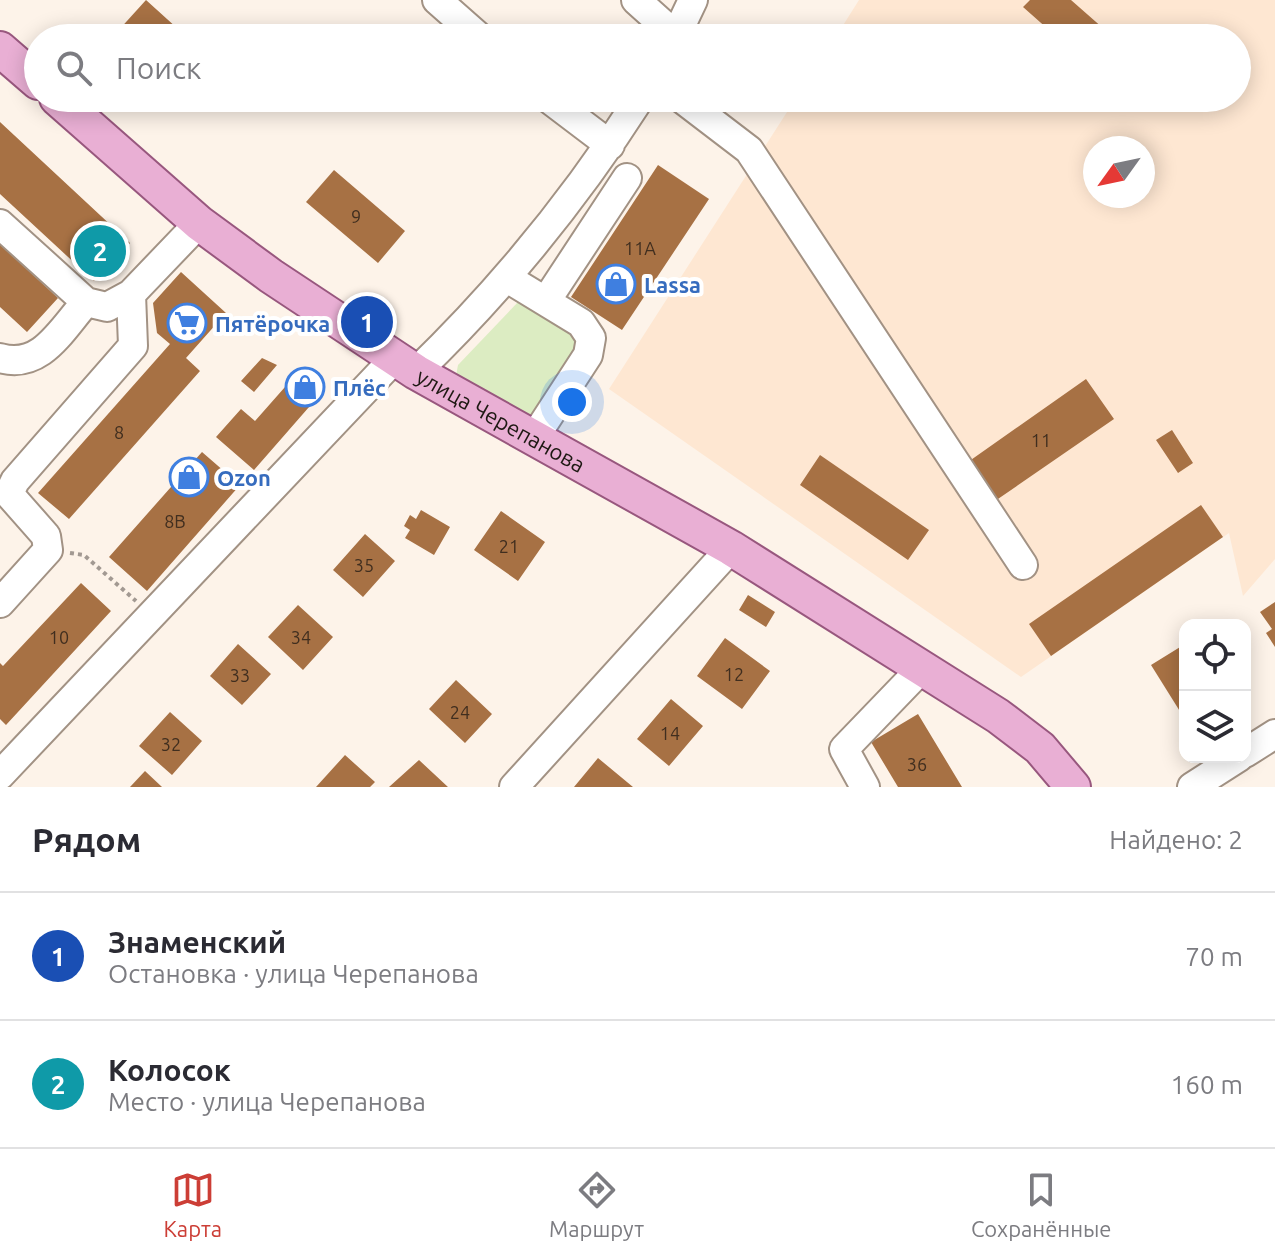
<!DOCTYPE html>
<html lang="ru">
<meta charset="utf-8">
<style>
:root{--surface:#fff;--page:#f2f2f3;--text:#2b2b33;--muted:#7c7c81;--line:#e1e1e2;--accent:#cc3e36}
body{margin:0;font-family:Ubuntu,sans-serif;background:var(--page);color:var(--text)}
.controls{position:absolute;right:24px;bottom:24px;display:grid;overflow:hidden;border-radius:16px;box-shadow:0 4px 20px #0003}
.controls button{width:72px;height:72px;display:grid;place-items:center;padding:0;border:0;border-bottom:2px solid var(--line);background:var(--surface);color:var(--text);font:40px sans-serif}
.compass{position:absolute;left:1083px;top:136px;width:72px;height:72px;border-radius:50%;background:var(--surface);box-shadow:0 4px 20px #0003;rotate:237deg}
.you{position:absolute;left:572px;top:402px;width:28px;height:28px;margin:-20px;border:6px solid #fff;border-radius:50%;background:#1a73e8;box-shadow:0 0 0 12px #1a73e833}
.badge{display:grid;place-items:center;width:52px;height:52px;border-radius:50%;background:var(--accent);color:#fff;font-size:26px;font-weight:700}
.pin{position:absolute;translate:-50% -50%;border:4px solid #fff;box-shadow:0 2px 8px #0006}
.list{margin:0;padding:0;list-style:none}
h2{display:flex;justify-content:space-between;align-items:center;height:104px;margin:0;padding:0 32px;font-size:34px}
h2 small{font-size:26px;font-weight:400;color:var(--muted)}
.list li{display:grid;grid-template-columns:52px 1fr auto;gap:24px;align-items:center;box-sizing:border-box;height:128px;padding:0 32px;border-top:2px solid var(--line)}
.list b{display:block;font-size:30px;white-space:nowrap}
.list p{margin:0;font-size:26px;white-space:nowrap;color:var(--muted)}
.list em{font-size:26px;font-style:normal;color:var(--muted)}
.icon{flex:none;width:44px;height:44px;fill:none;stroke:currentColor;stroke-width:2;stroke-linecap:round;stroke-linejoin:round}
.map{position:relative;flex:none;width:1275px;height:787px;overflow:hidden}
.search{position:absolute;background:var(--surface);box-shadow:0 4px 20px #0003;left:24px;right:24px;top:24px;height:88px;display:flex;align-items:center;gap:20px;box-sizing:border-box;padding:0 28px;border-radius:44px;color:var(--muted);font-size:30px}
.sheet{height:360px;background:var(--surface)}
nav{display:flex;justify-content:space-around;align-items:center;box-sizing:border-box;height:112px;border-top:2px solid var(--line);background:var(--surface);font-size:22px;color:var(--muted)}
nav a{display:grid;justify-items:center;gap:4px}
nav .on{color:var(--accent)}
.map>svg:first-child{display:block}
.built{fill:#fee7d2;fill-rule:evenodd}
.green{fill:#dcecc2}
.building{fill:#a77144}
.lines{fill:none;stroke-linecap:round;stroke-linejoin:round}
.minor-casing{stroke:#a29284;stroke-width:32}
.major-casing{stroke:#98577e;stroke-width:38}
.path{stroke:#a29992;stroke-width:4;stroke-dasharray:4 4;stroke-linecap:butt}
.minor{stroke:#fff;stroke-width:28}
.major{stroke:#e9afd4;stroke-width:34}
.labels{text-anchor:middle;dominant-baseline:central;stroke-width:8;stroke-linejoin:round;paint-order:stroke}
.number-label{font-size:18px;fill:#402e1f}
.shop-label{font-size:22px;font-weight:bold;fill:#366cbe;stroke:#fff;text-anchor:start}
.street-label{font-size:22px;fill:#1e1813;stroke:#fff}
</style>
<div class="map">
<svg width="1275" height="787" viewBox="0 0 1275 787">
<rect width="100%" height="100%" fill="#fdf3e9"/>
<path class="built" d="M859 0H1275V559L1243 596 1229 533 1021 677 609 389 796 98H1237V38H835ZM1095 148H1143V196H1095Z"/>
<path class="green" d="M519 301 574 334 577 352 534 418 456 376 458 365Z"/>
<path class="building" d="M146 0 188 38H123L117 32Z
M1030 0H1071L1104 29 1095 38H1058L1023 7Z
M0 122 130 243 94 281 0 194Z
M658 165 709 199 622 330 571 297Z
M334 170 405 231 378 263 306 202Z
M0 244 58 298 27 332 0 307Z
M181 272 226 313 186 358 200 371 69 519 38 493 170 344 157 333 153 303Z
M262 358 277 365 254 392 241 381Z
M300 370 323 391 254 470 216 437 241 409 255 421Z
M1086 379 1114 419 995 501 968 462Z
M1172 430 1193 463 1178 473 1156 440Z
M202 452 240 485 147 591 109 557Z
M820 455 929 530 908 560 800 485Z
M1201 505 1223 537 1051 656 1029 624Z
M421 510 450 527 434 555 405 538 410 530 404 526 410 515 416 519Z
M501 511 545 542 518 581 474 550Z
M365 534 395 561 363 597 333 570Z
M81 583 111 611 6 725 0 719V663L3 666Z
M748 595 775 612 766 627 739 610Z
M1275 602V647L1266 633 1272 629 1260 612Z
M298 605 333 637 303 670 268 637Z
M725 638 770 671 742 709 697 676Z
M238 644 271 674 242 705 210 676Z
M1185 644V710L1181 713 1151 665Z
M456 680 492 714 465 743 429 709Z
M671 699 703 726 669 766 637 739Z
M170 712 202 741 172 775 139 746Z
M918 714 962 787H898L871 742Z
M345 755 375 782 370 787H316Z
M598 758 633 787H574Z
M419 760 448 787H389Z
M145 771 162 787H130Z"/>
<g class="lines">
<g class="minor-casing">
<path id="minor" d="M437 0 480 38
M636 0 676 36
M675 38 693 0
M548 98 610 145
M681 98 749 150 1023 565
M0 224 86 302 107 307 131 294
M507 278 581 323 591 338 588 355 534 438
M546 301 627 178
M0 358C41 370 61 330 86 302
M416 372C501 290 576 198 640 98
M0 603 48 550 46 536 9 494 15 481 133 346 131 294 199 223
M1245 753 1275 734
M0 775 395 358
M514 787 731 548
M865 787 844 749 922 668
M1192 787 1239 757"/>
</g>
<g class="major-casing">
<g id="major">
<path d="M0 49 38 82"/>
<path id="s1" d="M57 98 199 223 271 276 416 372 731 548 998 716 1040 748 1073 787"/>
</g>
</g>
<path class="path" d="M70 553 84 555 136 601"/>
<use href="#minor" class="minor"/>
<use href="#major" class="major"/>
</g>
<defs>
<g id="shop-ring" transform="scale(2)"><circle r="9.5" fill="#fff" stroke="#3f7fe0" stroke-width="1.5"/><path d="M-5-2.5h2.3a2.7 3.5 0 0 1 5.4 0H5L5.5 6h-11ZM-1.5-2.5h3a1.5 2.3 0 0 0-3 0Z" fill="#3f7fe0"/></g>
<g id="supermarket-ring" transform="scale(2)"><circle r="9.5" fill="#fff" stroke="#3f7fe0" stroke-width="1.5"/><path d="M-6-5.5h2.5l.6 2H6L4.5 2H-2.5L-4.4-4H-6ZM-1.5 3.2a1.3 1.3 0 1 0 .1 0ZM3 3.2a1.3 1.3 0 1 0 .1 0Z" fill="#3f7fe0"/></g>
</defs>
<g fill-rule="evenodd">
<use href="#shop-ring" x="616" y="284"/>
<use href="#supermarket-ring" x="187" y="323"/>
<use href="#shop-ring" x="305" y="387"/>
<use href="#shop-ring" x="189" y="477"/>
</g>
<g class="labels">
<g class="number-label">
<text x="356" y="216">9</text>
<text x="640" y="248">11А</text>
<text x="119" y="432">8</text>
<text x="1041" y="440">11</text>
<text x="175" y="521">8В</text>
<text x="509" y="546">21</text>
<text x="364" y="565">35</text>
<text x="59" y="637">10</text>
<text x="301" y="637">34</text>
<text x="734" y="674">12</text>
<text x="240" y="675">33</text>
<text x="460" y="712">24</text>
<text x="670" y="733">14</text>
<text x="171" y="744">32</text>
<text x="917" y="764">36</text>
</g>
<g class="shop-label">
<text x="644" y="284">Lassa</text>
<text x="215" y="323">Пятёрочка</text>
<text x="333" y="387">Плёс</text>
<text x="217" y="477">Ozon</text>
</g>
<g class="street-label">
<text stroke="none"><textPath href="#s1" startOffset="550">улица Черепанова</textPath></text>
</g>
</g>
</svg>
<div class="controls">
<button><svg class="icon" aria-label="locate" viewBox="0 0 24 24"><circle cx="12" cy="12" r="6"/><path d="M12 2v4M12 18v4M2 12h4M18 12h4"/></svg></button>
<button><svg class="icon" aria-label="layers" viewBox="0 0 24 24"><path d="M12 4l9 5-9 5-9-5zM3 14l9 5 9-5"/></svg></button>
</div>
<svg class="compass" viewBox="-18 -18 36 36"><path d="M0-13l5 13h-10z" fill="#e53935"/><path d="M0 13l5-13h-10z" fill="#7c7c81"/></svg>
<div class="you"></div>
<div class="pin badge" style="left:367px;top:322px;background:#1a4fb4">1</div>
<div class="pin badge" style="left:100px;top:251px;background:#0f9aa8">2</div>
<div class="search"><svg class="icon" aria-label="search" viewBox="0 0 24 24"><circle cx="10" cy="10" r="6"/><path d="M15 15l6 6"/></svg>Поиск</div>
</div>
<section class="sheet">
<h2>Рядом<small>Найдено: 2</small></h2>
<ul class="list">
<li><span class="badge" style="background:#1a4fb4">1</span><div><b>Знаменский</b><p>Остановка · улица Черепанова</p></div><em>70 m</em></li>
<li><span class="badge" style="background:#0f9aa8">2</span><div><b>Колосок</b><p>Место · улица Черепанова</p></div><em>160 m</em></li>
</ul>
</section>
<nav>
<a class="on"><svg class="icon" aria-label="map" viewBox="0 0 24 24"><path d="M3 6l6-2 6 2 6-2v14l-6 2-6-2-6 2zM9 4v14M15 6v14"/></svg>Карта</a>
<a><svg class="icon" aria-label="directions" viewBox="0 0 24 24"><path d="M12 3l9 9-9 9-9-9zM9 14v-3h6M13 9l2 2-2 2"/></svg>Маршрут</a>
<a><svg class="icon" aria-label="saved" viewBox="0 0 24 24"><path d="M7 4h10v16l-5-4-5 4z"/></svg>Сохранённые</a>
</nav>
